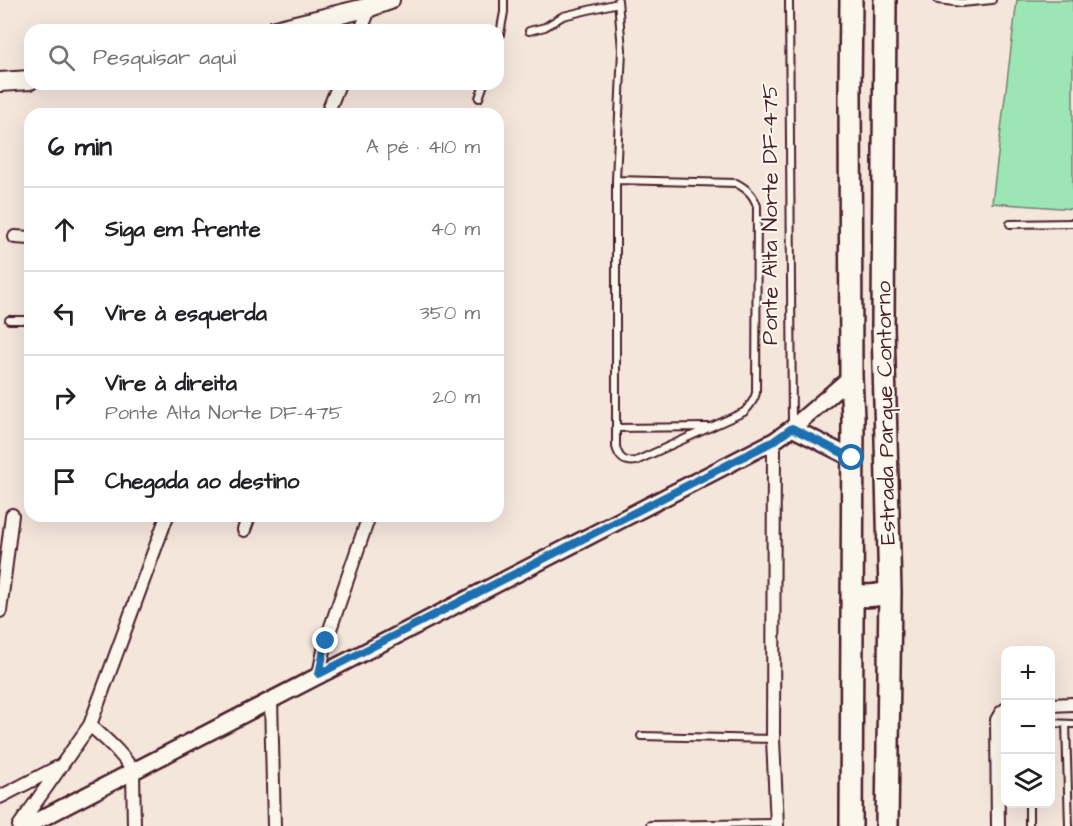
<!DOCTYPE html>
<html lang="pt">
<meta charset="utf-8">
<style>
:root{--surface:#fff;--page:#f6f6f6;--text:#202124;--muted:#757577;--line:#e0e0e0}
body{margin:0;font-family:"Architects Daughter",sans-serif;background:var(--page);color:var(--text)}
.controls{position:absolute;right:18px;bottom:18px;display:grid;overflow:hidden;border-radius:12px;box-shadow:0 6px 24px #0002}
.controls button{width:54px;height:54px;display:grid;place-items:center;padding:0;border:0;border-bottom:2px solid var(--line);background:var(--surface);color:var(--text);font:30px sans-serif}
.stop{position:absolute;width:18px;height:18px;margin:-14px;border:4px solid #1f6fb2;border-radius:50%;background:#fff}
.stop.end{background:#1f6fb2;border-color:#fff;box-shadow:0 2px 6px #0008}
.list{margin:0;padding:0;list-style:none}
h2{display:flex;justify-content:space-between;align-items:center;height:78px;margin:0;padding:0 24px;font-size:26px}
h2 small{font-size:20px;font-weight:400;color:var(--muted)}
.list li{display:grid;grid-template-columns:39px 1fr auto;gap:18px;align-items:center;box-sizing:border-box;height:84px;padding:0 24px;border-top:2px solid var(--line)}
.list b{display:block;font-size:22px;white-space:nowrap}
.list p{margin:0;font-size:20px;white-space:nowrap;color:var(--muted)}
.list em{font-size:20px;font-style:normal;color:var(--muted)}
.icon{flex:none;width:33px;height:33px;fill:none;stroke:currentColor;stroke-width:2;stroke-linecap:round;stroke-linejoin:round}
.map{position:relative;flex:none;width:1073px;height:826px;overflow:hidden}
.search{position:absolute;background:var(--surface);box-shadow:0 6px 24px #0002;left:24px;top:24px;width:480px;height:66px;display:flex;align-items:center;gap:15px;box-sizing:border-box;padding:0 21px;border-radius:18px;color:var(--muted);font-size:22px}
.panel{position:absolute;background:var(--surface);box-shadow:0 6px 24px #0002;left:24px;top:108px;width:480px;height:414px;border-radius:18px}
.map>svg:first-child{display:block}
.green{fill:#9ce6b5;stroke:#738270;stroke-width:1.5}
.lines{fill:none;stroke-linecap:round;stroke-linejoin:round}
.service-casing{stroke:#4a1f2b;stroke-width:10}
.minor-casing{stroke:#4a1f2b;stroke-width:16}
.tertiary-casing{stroke:#4a1f2b;stroke-width:20}
.secondary-casing{stroke:#4a1f2b;stroke-width:22}
.trunk-casing{stroke:#4a1f2b;stroke-width:26}
.service{stroke:#fbf7ec;stroke-width:6}
.minor{stroke:#fbf7ec;stroke-width:12}
.tertiary{stroke:#fbf7ec;stroke-width:15}
.secondary{stroke:#fbf7ec;stroke-width:18}
.trunk{stroke:#fbf7ec;stroke-width:21}
.route{stroke:#1f6fb2;stroke-width:8}
.labels{text-anchor:middle;dominant-baseline:central;stroke-width:4.5;stroke-linejoin:round;paint-order:stroke}
.street-label{font-size:22px;fill:#4a1f2b;stroke:#fbf7ec}
</style>
<div class="map">
<svg width="1073" height="826" viewBox="0 0 1073 826">
<rect width="100%" height="100%" fill="#f5e6dc"/>
<filter id="ink" filterUnits="userSpaceOnUse"><feTurbulence type="fractalNoise" baseFrequency=".0167" numOctaves="2"/><feDisplacementMap in="SourceGraphic" scale="12" xChannelSelector="R" yChannelSelector="G"/><feConvolveMatrix kernelMatrix="1 2 1 2 8 2 1 2 1" color-interpolation-filters="sRGB"/></filter>
<g filter="url(#ink)">
<path class="green" d="M1017 0H1073V209L992 203Z"/>
<g class="lines">
<g class="service-casing">
<path id="service" d="M789 0 792 425
M938 0 962 3 992 0
M529 31 545 27 563 16 618 3
M498 45 504 12V0
M479 98 484 84
M616 180 736 183C747 189 753 194 757 206L756 393C754 401 750 406 744 412L636 461C624 463 619 458 616 447V180L622 50 618 0
M1010 224 1073 223
M9 320H30
M616 428 708 427
M1050 723 1073 724
M1066 724 1069 826
M641 736 773 739
M1029 804V826
M650 825 777 823"/>
</g>
<g class="minor-casing">
<path id="minor" d="M361 30 370 7
M327 114 339 84
M15 237 30 238
M774 441 773 739 777 826
M244 530 249 516
M0 611 12 515
M319 674 326 641 369 516
M271 700 274 826
M1050 705 1073 704
M90 725C105 739 123 753 133 772L134 826
M0 797 58 767
M19 826 90 725 167 516
M998 826 997 720 1001 713 1006 709"/>
</g>
<g class="tertiary-casing">
<path id="tertiary" d="M792 428 852 458
M27 826 774 441 792 428 851 377"/>
</g>
<g class="secondary-casing">
<path id="secondary" d="M275 30 370 7 390 0
M0 82 30 80"/>
</g>
<g class="trunk-casing">
<path id="trunk" d="M885 0 883 326 890 592 887 826
M852 594C866 597 876 596 890 592
M851 826 853 418 851 377 850 90 851 0"/>
</g>
<use href="#service" class="service"/>
<use href="#minor" class="minor"/>
<use href="#tertiary" class="tertiary"/>
<use href="#secondary" class="secondary"/>
<use href="#trunk" class="trunk"/>
</g>
</g>
<g class="lines" filter="url(#ink)">
<path class="route" d="M326 641 319 674 774 441 792 428 852 458"/>
</g>
<g class="labels">
<g class="street-label">
<text transform="translate(770 214) rotate(-90)">Ponte Alta Norte DF-475</text>
<text transform="translate(886 413) rotate(-91)">Estrada Parque Contorno</text>
</g>
</g>
</svg>
<div class="controls">
<button>+</button>
<button>−</button>
<button><svg class="icon" aria-label="layers" viewBox="0 0 24 24"><path d="M12 4l9 5-9 5-9-5zM3 14l9 5 9-5"/></svg></button>
</div>
<div class="stop" style="left:852px;top:458px"></div>
<div class="stop end" style="left:326px;top:641px"></div>
<div class="search"><svg class="icon" aria-label="search" viewBox="0 0 24 24"><circle cx="10" cy="10" r="6"/><path d="M15 15l6 6"/></svg>Pesquisar aqui</div>
<section class="panel">
<h2>6 min<small>A pé · 410 m</small></h2>
<ul class="list">
<li><svg class="icon" aria-label="ahead" viewBox="0 0 24 24"><path d="M12 20V5M6 11l6-6 6 6"/></svg><div><b>Siga em frente</b></div><em>40 m</em></li>
<li><svg class="icon" aria-label="left" viewBox="0 0 24 24"><path d="M17 20v-9H6M10 6l-5 5 5 5"/></svg><div><b>Vire à esquerda</b></div><em>350 m</em></li>
<li><svg class="icon" aria-label="right" viewBox="0 0 24 24"><path d="M7 20v-9h11M14 6l5 5-5 5"/></svg><div><b>Vire à direita</b><p>Ponte Alta Norte DF-475</p></div><em>20 m</em></li>
<li><svg class="icon" aria-label="arrive" viewBox="0 0 24 24"><path d="M6 21V4h12l-3 4 3 4H6"/></svg><div><b>Chegada ao destino</b></div></li>
</ul>
</section>
</div>
